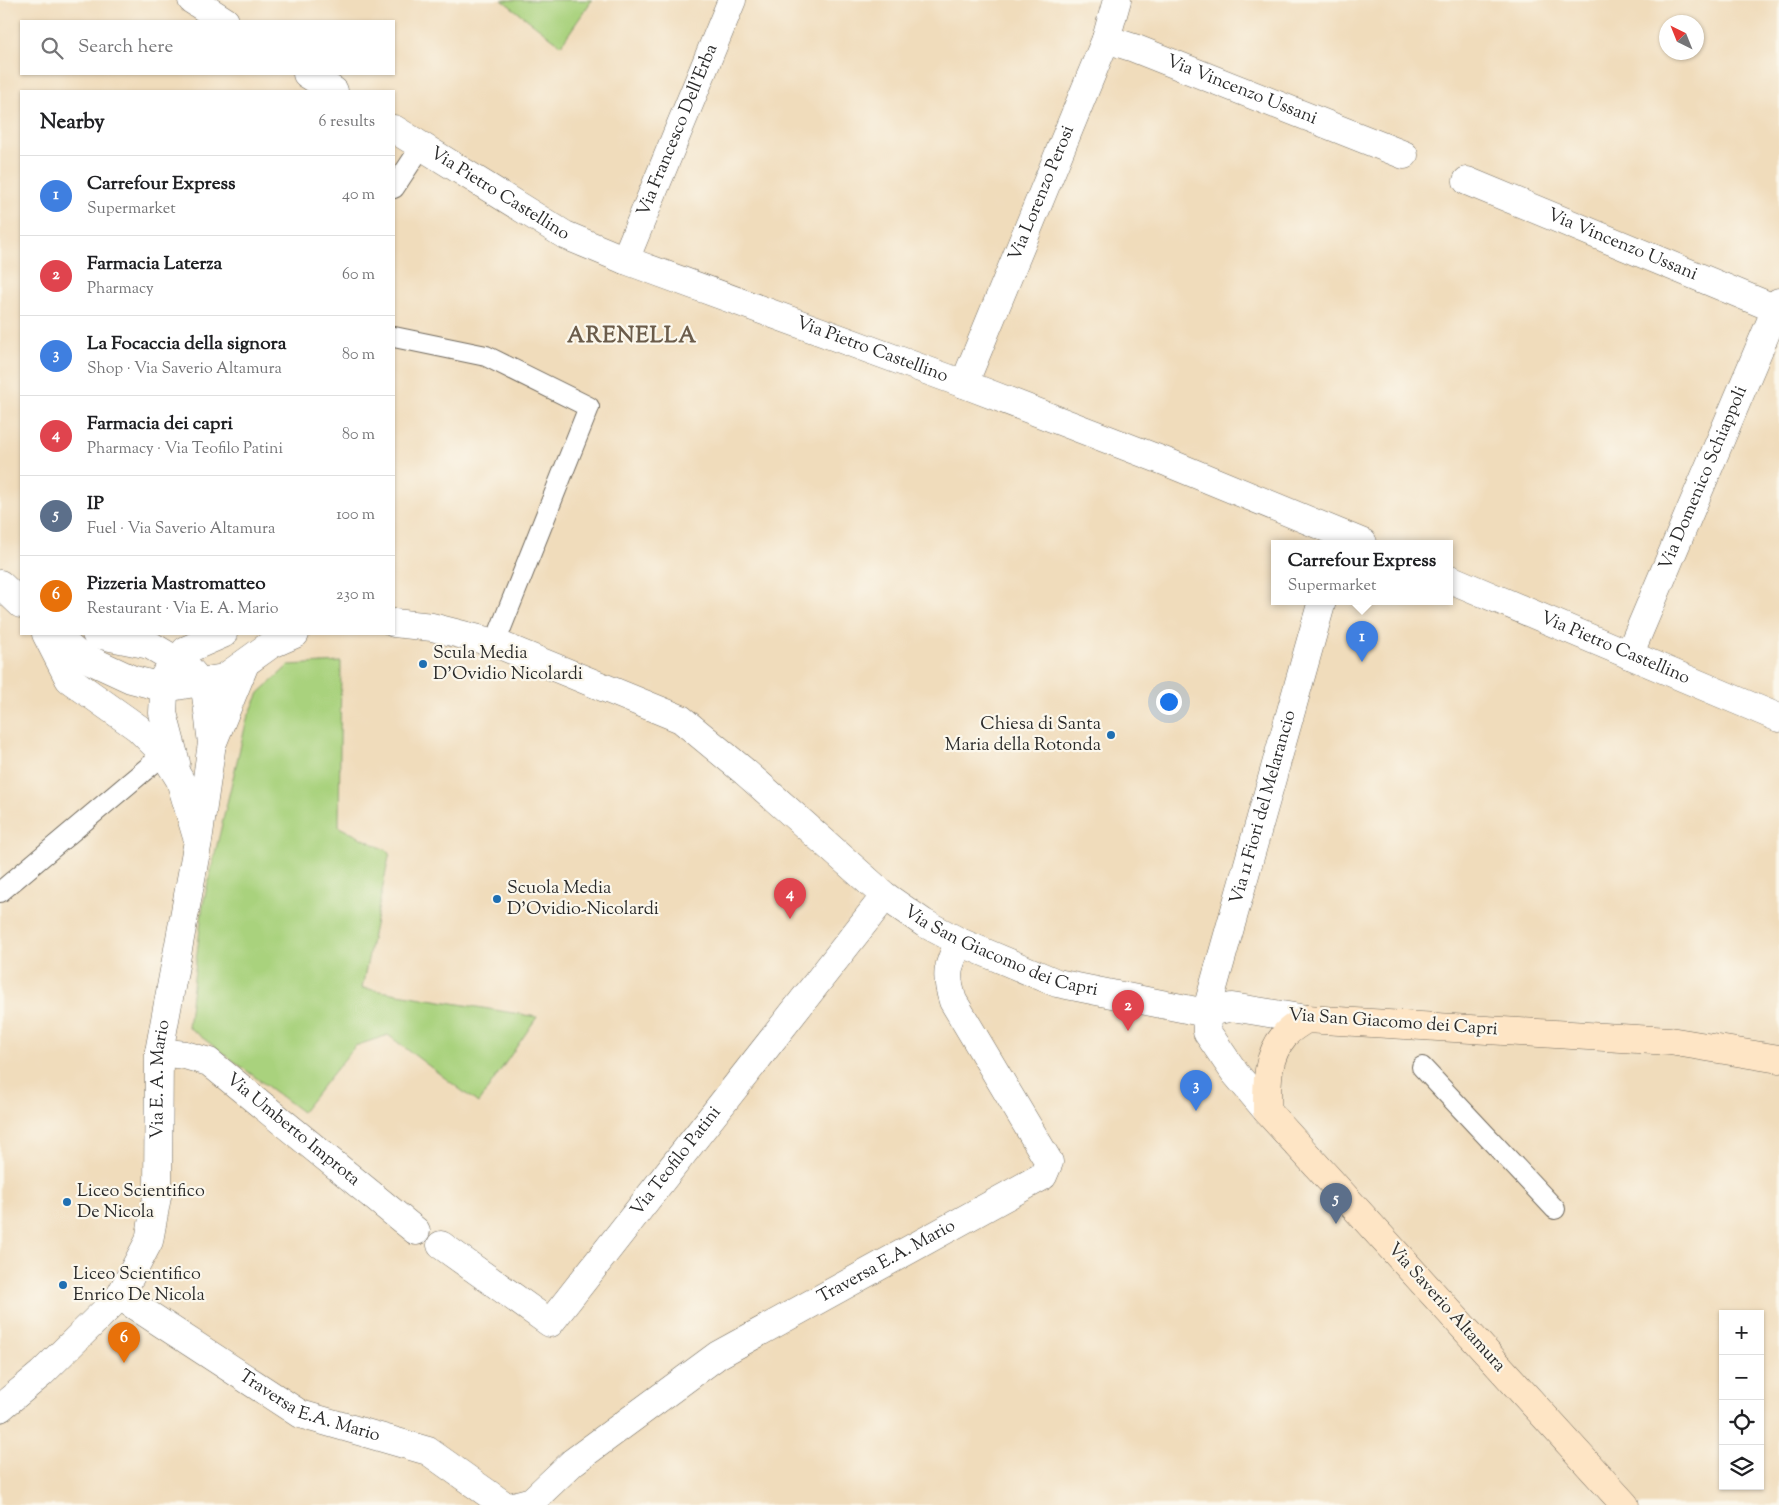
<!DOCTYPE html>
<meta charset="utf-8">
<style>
:root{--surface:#fff;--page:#f2f2f2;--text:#202124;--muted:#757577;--line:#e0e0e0;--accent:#1f6fb2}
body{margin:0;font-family:"Sorts Mill Goudy",serif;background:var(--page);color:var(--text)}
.controls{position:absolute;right:15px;bottom:15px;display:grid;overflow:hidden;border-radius:0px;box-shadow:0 1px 4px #0004}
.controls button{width:45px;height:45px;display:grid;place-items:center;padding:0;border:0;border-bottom:1px solid var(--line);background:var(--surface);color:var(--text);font:25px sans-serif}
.compass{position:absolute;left:1659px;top:15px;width:45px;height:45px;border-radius:50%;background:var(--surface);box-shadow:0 1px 4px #0004;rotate:317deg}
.you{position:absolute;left:1168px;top:701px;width:18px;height:18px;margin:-12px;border:4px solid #fff;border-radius:50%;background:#1a73e8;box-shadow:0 0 0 8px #1a73e833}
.badge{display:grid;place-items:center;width:32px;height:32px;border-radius:50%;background:var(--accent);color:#fff;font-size:16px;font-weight:700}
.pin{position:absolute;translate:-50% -41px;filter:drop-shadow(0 1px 2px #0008)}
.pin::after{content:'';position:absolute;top:26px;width:18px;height:15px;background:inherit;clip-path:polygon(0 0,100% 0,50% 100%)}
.popup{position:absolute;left:1271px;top:540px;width:182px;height:65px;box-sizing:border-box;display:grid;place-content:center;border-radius:0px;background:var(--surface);filter:drop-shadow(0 1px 4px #0005);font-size:16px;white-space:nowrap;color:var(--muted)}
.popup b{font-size:19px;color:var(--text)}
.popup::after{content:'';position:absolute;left:50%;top:100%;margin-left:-10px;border:10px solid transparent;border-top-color:var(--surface)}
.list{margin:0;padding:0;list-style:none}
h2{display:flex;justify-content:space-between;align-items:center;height:65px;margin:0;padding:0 20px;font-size:21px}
h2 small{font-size:16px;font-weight:400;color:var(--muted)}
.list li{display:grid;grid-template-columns:32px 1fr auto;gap:15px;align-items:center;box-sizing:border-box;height:80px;padding:0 20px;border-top:1px solid var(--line)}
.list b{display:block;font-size:19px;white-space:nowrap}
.list p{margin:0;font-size:16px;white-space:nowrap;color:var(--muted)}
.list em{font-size:16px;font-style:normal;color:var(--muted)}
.icon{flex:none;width:28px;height:28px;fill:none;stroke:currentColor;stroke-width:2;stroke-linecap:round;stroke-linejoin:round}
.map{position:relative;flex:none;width:1779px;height:1505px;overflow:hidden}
.search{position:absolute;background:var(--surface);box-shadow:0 1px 4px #0004;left:20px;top:20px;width:375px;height:55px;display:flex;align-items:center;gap:12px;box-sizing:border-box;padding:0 18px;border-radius:0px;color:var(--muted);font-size:19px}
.panel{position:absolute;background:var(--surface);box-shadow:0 1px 4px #0004;left:20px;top:90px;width:375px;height:545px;border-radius:0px}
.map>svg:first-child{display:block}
.green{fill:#a9d27d;stroke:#6a7e54}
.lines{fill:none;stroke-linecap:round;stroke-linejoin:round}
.service-casing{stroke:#70695d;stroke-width:22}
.minor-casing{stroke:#70695d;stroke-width:29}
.tertiary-casing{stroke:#70695d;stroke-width:29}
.secondary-casing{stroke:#70695d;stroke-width:29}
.service{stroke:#fff;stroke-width:20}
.minor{stroke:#fff;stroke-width:28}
.tertiary{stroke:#fff;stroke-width:28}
.secondary{stroke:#fee5c5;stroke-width:28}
.poi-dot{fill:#1f6fb2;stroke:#fbf7ec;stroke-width:2}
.labels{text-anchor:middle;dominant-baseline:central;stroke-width:4.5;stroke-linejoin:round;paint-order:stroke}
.street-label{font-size:18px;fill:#2b2b2b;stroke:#fbf7ec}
.poi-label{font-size:18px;fill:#2b2b2b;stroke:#fbf7ec;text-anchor:start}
.district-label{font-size:22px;font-weight:bold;letter-spacing:1px;fill:#6b5c4a;stroke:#fbf7ec}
</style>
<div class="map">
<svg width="1779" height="1505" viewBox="0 0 1779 1505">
<rect width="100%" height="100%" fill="#fbf7ec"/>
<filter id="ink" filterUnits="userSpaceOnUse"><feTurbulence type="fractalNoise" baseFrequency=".02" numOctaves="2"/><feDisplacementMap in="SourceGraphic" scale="10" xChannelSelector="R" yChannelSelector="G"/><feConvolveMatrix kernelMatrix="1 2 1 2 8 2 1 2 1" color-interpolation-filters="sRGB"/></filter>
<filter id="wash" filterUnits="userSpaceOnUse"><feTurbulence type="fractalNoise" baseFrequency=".0096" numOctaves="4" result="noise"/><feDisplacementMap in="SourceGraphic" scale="20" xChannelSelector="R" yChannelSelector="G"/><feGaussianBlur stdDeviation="1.12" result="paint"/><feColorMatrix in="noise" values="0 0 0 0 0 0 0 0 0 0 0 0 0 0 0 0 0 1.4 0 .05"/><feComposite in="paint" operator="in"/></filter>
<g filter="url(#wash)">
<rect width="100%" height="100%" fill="#f0dcbb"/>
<path class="green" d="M502 0H592L561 45Z
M341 662 339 827 390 852 362 988 537 1017 478 1103 388 1035 355 1046 302 1112 188 1027 203 904 247 719 259 693 289 665Z"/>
</g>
<g filter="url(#ink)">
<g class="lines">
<g class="service-casing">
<path id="service" d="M394 188 421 147
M394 337 486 356 589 407 495 643
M0 892 164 754
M1422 1067 1555 1209"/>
</g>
<g class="minor-casing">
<g id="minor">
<path id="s1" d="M1106 39 1134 48 1404 155"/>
<path id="s2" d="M1467 181 1776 309"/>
<path id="s3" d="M625 260 732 0"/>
<path id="s4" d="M964 384 1106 39 1117 0"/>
<path d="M0 584 21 604"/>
<path id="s5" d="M394 623 432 627 495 643 681 719 745 772 885 896 924 923 960 942 1057 983 1206 1013 1232 1007 1306 1019"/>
<path d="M46 634 69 679 138 728 164 754 180 780 196 834"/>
<path d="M54 634 77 654 131 679 165 688 224 678 270 645 295 634"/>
<path id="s6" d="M1629 655 1779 302"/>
<path d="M213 742 245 664"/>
<path d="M176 763 163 713 165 675 186 650 223 634"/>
<path id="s7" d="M159 1052 185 1055 209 1062 416 1231"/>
<path id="s8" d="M1267 1111 1235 1073 1207 1032 1206 1013 1322 601"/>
<path id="s9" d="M441 1245 550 1323 885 896"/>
<path id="s10" d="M120 1296 300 1414 428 1451 504 1505"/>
<path id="s11" d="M0 1408 41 1374 120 1296 149 1241 158 1191 159 1052 198 841 212 743 206 695 200 682 187 667 150 645 96 634"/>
<path id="s12" d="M517 1505 532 1501 573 1462 718 1355 1043 1176 1049 1162 953 1001C945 976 947 965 960 942"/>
</g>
</g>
<g class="tertiary-casing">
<g id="tertiary">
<path d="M192 0 225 21"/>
<path d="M307 74 334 91"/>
<path id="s13" d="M394 129 565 235 625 260 964 384 1169 463 1363 543"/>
<path id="s14" d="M1450 579 1779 718"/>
</g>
</g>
<g class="secondary-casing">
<path id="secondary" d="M1625 1505 1267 1111C1267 1085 1266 1057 1284 1036 1289 1029 1299 1024 1306 1019L1670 1041 1779 1059"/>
</g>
<use href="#service" class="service"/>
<use href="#minor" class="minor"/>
<use href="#tertiary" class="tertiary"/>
<use href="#secondary" class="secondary"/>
</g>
</g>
<g class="poi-dot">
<circle cx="423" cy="664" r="5"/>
<circle cx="1111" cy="735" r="5"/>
<circle cx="497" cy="899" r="5"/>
<circle cx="67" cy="1202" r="5"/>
<circle cx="63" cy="1285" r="5"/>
</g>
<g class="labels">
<g class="street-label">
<text stroke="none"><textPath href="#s1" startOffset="145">Via Vincenzo Ussani</textPath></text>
<text stroke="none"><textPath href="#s3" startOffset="140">Via Francesco Dell'Erba</textPath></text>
<text stroke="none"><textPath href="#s4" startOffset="206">Via Lorenzo Perosi</textPath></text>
<text stroke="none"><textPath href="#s13" startOffset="124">Via Pietro Castellino</textPath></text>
<text stroke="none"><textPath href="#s2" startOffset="168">Via Vincenzo Ussani</textPath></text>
<text stroke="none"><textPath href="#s13" startOffset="529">Via Pietro Castellino</textPath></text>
<text stroke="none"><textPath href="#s6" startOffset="192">Via Domenico Schiappoli</textPath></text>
<text stroke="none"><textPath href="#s14" startOffset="179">Via Pietro Castellino</textPath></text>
<text stroke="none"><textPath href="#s8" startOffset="332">Via 11 Fiori del Melarancio</textPath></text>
<text stroke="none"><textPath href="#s5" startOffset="704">Via San Giacomo dei Capri</textPath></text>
<text transform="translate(1393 1023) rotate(4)">Via San Giacomo dei Capri</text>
<text stroke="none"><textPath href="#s11" startOffset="389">Via E. A. Mario</textPath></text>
<text stroke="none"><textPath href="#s7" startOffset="159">Via Umberto Improta</textPath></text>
<text stroke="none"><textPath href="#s9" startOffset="339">Via Teofilo Patini</textPath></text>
<text stroke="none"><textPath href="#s12" startOffset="445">Traversa E.A. Mario</textPath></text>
<text transform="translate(1446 1308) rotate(48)">Via Saverio Altamura</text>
<text stroke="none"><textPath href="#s10" startOffset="221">Traversa E.A. Mario</textPath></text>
</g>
<g class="poi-label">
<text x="433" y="654">Scula Media<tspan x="433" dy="21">D'Ovidio Nicolardi</tspan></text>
<text x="1101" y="725" text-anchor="end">Chiesa di Santa<tspan x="1101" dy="21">Maria della Rotonda</tspan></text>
<text x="507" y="889">Scuola Media<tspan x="507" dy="21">D'Ovidio-Nicolardi</tspan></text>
<text x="77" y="1192">Liceo Scientifico<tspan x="77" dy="21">De Nicola</tspan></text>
<text x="73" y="1275">Liceo Scientifico<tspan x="73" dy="21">Enrico De Nicola</tspan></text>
</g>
<g class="district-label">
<text x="632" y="337">ARENELLA</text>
</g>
</g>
</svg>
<div class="controls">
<button>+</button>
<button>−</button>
<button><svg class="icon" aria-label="locate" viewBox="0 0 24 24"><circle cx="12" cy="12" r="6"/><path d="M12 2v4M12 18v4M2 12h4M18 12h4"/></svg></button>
<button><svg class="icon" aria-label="layers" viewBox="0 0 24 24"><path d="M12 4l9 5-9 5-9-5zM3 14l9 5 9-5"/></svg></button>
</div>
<svg class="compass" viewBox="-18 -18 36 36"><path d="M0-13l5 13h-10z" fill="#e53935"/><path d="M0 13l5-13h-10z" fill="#757577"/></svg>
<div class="you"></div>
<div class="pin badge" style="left:1362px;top:662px;background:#3f7fe0">1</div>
<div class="popup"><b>Carrefour Express</b>Supermarket</div>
<div class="pin badge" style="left:1128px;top:1031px;background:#e0444e">2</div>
<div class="pin badge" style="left:1196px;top:1111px;background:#3f7fe0">3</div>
<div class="pin badge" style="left:790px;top:919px;background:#e0444e">4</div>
<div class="pin badge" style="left:1336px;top:1224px;background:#5c6f8a">5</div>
<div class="pin badge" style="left:124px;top:1363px;background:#e8710a">6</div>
<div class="search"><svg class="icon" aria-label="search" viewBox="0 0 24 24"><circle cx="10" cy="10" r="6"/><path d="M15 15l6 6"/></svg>Search here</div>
<section class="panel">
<h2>Nearby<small>6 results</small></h2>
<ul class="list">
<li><span class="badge" style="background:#3f7fe0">1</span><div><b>Carrefour Express</b><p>Supermarket</p></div><em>40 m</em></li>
<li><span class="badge" style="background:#e0444e">2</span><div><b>Farmacia Laterza</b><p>Pharmacy</p></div><em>60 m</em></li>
<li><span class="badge" style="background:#3f7fe0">3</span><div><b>La Focaccia della signora</b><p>Shop · Via Saverio Altamura</p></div><em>80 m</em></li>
<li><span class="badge" style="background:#e0444e">4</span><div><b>Farmacia dei capri</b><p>Pharmacy · Via Teofilo Patini</p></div><em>80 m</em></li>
<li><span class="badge" style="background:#5c6f8a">5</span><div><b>IP</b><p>Fuel · Via Saverio Altamura</p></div><em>100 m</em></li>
<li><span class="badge" style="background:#e8710a">6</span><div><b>Pizzeria Mastromatteo</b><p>Restaurant · Via E. A. Mario</p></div><em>230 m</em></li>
</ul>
</section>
</div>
